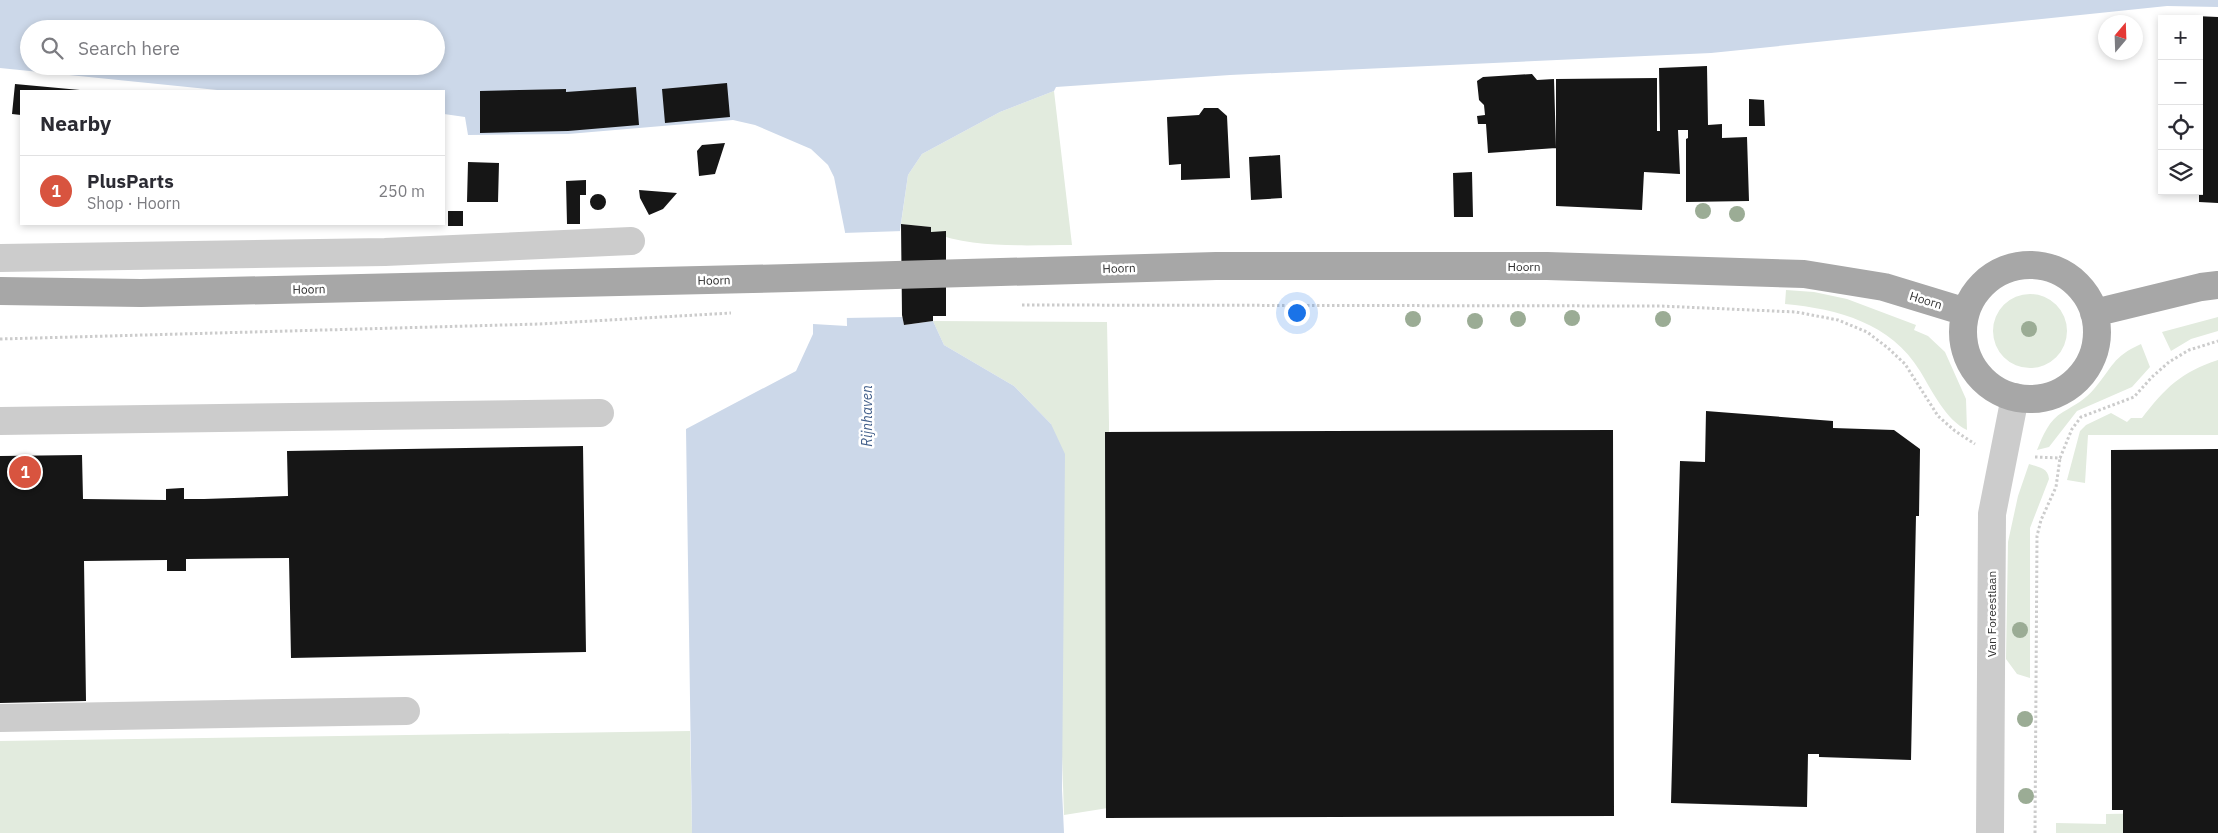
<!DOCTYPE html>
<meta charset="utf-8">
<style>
:root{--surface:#fff;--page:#f7f7f7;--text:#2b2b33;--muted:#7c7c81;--line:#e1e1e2;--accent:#d8543f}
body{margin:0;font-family:"IBM Plex Sans",sans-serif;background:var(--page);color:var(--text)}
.controls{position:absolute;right:15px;top:15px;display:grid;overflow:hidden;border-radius:0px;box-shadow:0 2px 8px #0003}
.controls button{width:45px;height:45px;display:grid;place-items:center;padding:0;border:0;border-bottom:1px solid var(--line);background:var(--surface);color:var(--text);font:25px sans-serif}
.compass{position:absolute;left:2098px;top:15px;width:45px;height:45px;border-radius:50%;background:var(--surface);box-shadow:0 2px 8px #0003;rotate:19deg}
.you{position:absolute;left:1296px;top:312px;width:18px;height:18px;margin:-12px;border:4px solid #fff;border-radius:50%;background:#1a73e8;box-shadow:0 0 0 8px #1a73e833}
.badge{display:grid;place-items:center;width:32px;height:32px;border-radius:50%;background:var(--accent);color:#fff;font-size:16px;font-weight:700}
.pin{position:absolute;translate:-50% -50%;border:2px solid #fff;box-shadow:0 1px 5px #0006}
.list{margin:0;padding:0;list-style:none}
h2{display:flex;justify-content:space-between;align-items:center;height:65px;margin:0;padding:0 20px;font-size:21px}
h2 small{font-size:16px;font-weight:400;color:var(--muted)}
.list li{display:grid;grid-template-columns:32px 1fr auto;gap:15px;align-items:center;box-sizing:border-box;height:70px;padding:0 20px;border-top:1px solid var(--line)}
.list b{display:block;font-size:19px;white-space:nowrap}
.list p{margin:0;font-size:16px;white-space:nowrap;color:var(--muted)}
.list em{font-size:16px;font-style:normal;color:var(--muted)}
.icon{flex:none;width:28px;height:28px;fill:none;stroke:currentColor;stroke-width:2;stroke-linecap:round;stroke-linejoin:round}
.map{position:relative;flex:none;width:2218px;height:833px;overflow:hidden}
.search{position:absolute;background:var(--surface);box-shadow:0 2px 8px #0003;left:20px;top:20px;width:425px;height:55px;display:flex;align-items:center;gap:12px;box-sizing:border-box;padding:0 18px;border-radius:28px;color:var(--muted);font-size:19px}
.panel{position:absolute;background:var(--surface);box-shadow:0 2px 8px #0003;left:20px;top:90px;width:425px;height:135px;border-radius:0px}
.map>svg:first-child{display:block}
.green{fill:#e2ebde}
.water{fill:#ccd8e9;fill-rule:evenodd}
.pier{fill:#fff}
.building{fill:#161616}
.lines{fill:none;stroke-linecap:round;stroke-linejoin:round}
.path{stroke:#ccc;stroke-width:3;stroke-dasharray:2.5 2.5;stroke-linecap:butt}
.minor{stroke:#ccc;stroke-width:28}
.major{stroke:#a7a7a7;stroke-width:28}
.tree{fill:#9bac95}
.labels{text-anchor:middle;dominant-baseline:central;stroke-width:5;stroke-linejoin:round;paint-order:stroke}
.street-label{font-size:12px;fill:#2f2f2f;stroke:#fff}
.water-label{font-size:14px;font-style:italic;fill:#43608b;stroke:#fff}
</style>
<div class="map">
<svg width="2218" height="833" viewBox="0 0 2218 833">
<rect width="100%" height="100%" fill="#fff"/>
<path class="green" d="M1054 91 1072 245C1028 245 973 249 931 232V227L901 224 908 175 922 154 1000 112Z
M1786 290 1814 292 1847 299 1916 325 1914 330 1928 336 1945 352 1966 399 1967 430C1946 420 1932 391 1920 371 1891 323 1838 309 1785 304Z
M1993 331a37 37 0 1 1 74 0a37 37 0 1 1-74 0Z
M2218 317V331L2191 339 2171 351 2162 332Z
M933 321 1107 322 1109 424 1108 808 1064 815 1051 424 1014 386 944 345Z
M2141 344 2150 367 2132 387 2077 411 2049 447 2037 450C2043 435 2049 420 2063 412 2075 405 2086 399 2094 389 2113 367 2112 357 2141 344Z
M2218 360V435H2088L2085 483 2067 480 2080 431 2086 425 2111 413 2127 422 2131 418H2142C2165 388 2181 372 2218 360Z
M2029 464C2038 467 2048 467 2049 479L2030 528V678L2017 674 2006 659 2008 542 2018 496Z
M690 731 692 833H0V741Z
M2218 812V833H2056V823L2106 824V814Z"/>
<path class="water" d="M0 0H2218V7L2167 6 1711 53 1230 75 1056 87 1054 91 1000 112 922 154 908 175 900 230 902 315 904 325 933 321 944 345 1014 386 1051 424 1065 454 1062 790 1064 833H692L686 429 796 371 813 334V324L847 326 845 232 834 177 828 165 811 149 755 125 733 120 568 134 468 135 465 117 444 114V91H227L0 68ZM29 29H436V66H29Z"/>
<path class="pier" d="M903 231 904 317 844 318 843 233Z"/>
<path class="building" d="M2195 16 2218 17V203L2199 202V19H2195Z
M1707 66 1708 125 1722 124V138L1747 137 1749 201 1686 202V139L1688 138V130H1678L1680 174 1644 172 1642 210 1556 206V79L1657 78V131H1660L1659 68Z
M1532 74 1537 80 1554 79 1556 148 1488 153 1486 124H1478L1477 116 1485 115 1484 105 1479 100 1477 81 1483 77Z
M727 83 730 117 665 123 662 89Z
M15 84 80 90V91H21V115L12 114Z
M636 87 639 125 568 131 480 133V91L566 89V92Z
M1749 99 1764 100 1765 126H1749Z
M1204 108H1218L1227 116 1230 178 1181 180V164L1169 165 1167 117 1199 115Z
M725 143 715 174 699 176 697 151 702 145Z
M1280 155 1282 198 1251 200 1249 157Z
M468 162 499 163 498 202H467Z
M1472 172 1473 217H1454L1453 173Z
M586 180V195H580V224H567L566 181Z
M639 190 677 193 663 209 649 215 640 198Z
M590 202a8 8 0 1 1 16 0a8 8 0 1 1-16 0Z
M448 211H463V226H448Z
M901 224 931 227V232L946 231V316H933V321L904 325 902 315Z
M1706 411 1833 421V428L1894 430 1920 449 1919 516H1916L1911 760 1819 757V754H1808L1807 807 1671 803 1680 461 1705 462Z
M1613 430 1614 816 1106 818 1105 432Z
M583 446 586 652 291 658 289 558 186 559V571H167V560L84 561 86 701 0 703V456L82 455 83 499 166 500V489L182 488H184V499H204L288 496 287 451Z
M2218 449V833H2123V810H2112L2111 450Z"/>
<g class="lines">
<path class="path" d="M1022 305 1660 306 1796 312 1838 320 1867 332 1888 348 1905 364 1938 416 1955 431 1975 444
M0 339 540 324 731 313
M2035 457 2060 458 2072 429 2081 417 2134 397 2152 377 2169 362 2189 350 2218 341
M2035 833 2037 536 2041 520 2056 487 2060 458"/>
<path class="minor" d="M0 258 385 252 631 241
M0 421 600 413
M0 718 406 711
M1990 833 1992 514 2015 397"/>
<path class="major" d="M1963 332a67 67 0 1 1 134 0a67 67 0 1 1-134 0Z
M0 291 141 293 791 278 1216 266H1547L1804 274 1884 287 1966 312
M2094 313 2201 287 2218 285"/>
</g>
<g class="tree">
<circle cx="1703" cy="211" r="8"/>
<circle cx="1737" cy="214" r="8"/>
<circle cx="1572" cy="318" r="8"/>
<circle cx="1413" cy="319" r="8"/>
<circle cx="1518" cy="319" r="8"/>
<circle cx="1663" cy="319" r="8"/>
<circle cx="1475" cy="321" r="8"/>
<circle cx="2029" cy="329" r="8"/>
<circle cx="2020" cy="630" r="8"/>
<circle cx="2025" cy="719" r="8"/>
<circle cx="2026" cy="796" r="8"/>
</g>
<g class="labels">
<g class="street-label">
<text x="1524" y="266">Hoorn</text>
<text transform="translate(1119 268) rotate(-2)">Hoorn</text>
<text transform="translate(714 280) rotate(-1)">Hoorn</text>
<text transform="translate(309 289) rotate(-1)">Hoorn</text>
<text transform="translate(1926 300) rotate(17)">Hoorn</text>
<text transform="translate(1991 614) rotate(-90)">Van Foreestlaan</text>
</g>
<g class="water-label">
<text transform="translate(867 416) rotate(-90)">Rijnhaven</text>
</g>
</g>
</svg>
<div class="controls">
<button>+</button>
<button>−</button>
<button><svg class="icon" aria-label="locate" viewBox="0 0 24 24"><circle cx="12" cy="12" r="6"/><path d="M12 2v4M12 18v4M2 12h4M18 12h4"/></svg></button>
<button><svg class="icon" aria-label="layers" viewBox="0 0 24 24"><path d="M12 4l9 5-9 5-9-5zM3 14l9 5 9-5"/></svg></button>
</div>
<svg class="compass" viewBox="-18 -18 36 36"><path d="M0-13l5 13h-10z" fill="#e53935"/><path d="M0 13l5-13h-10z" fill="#7c7c81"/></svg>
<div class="you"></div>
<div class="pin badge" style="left:25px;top:472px">1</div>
<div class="search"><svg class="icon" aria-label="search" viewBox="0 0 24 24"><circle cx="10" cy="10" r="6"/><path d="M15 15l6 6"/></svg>Search here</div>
<section class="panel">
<h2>Nearby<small></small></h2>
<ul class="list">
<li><span class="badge">1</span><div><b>PlusParts</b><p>Shop · Hoorn</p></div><em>250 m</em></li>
</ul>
</section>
</div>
